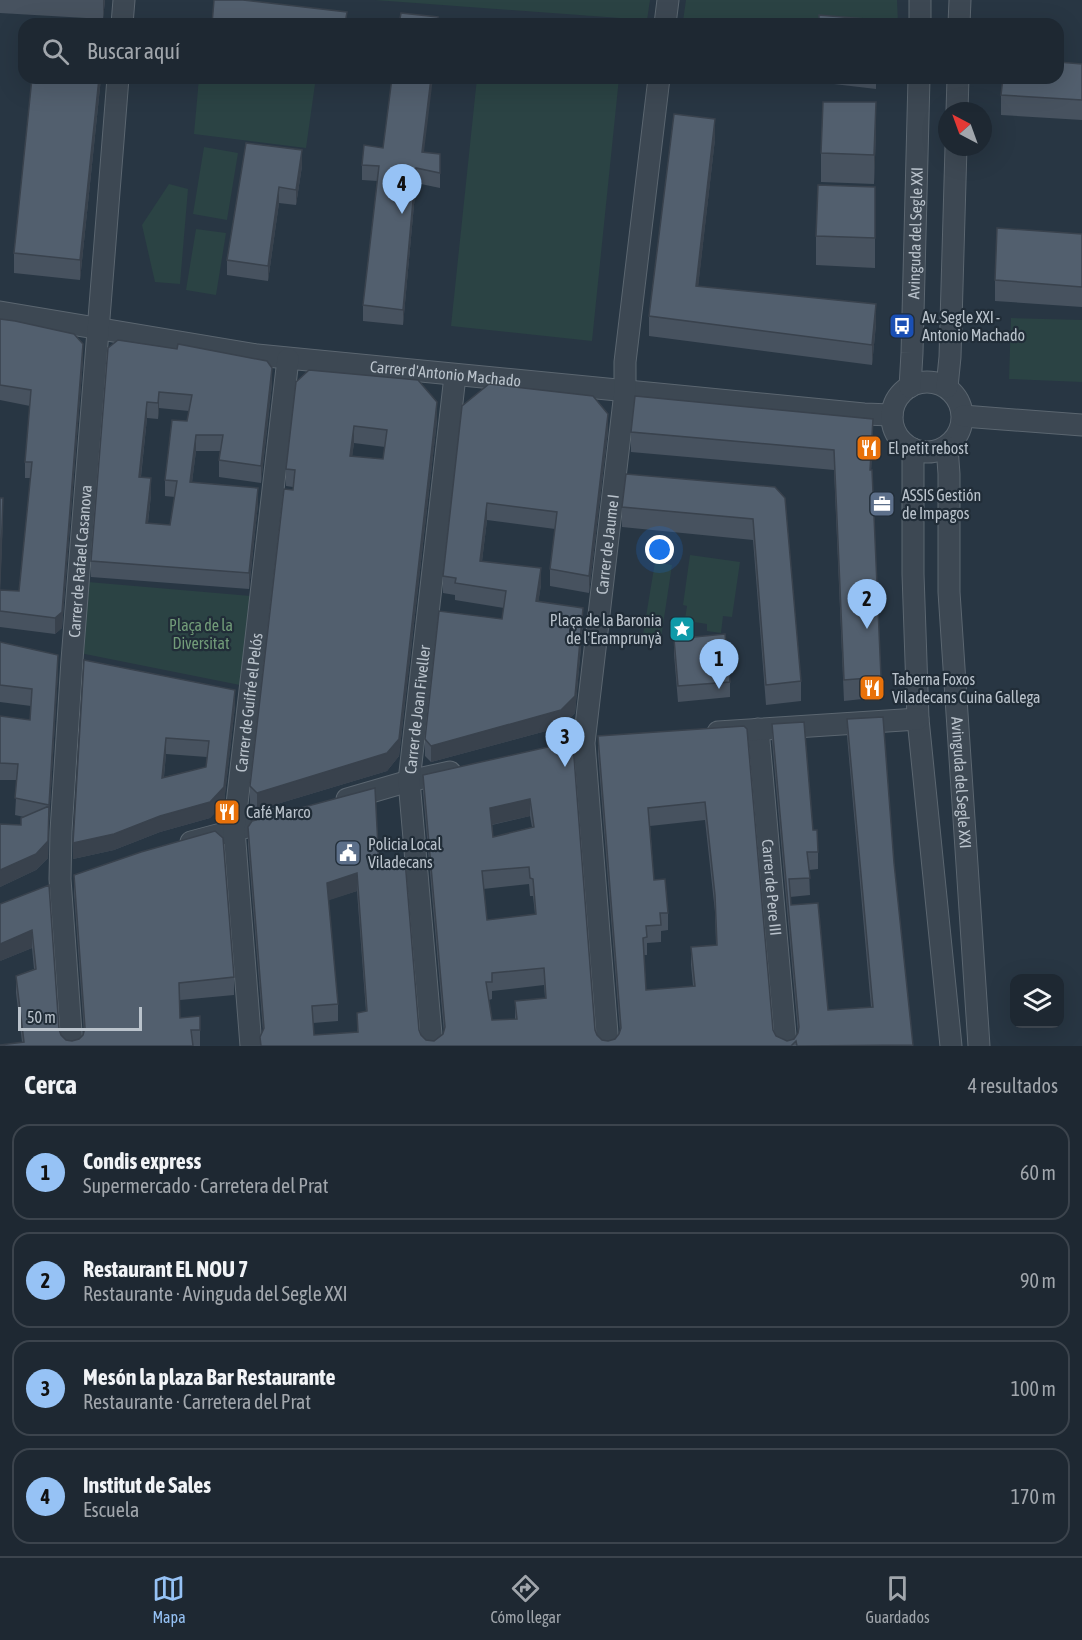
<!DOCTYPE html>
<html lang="es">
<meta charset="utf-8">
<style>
:root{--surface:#1e2832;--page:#26303a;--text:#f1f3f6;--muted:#a1a6ac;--line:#3c444d;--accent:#96c2f5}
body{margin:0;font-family:"Asap Condensed",sans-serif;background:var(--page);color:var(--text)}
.controls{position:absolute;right:18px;bottom:18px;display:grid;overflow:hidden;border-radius:12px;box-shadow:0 6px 24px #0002}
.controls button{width:54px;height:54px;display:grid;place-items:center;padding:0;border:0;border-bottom:2px solid var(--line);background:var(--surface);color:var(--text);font:30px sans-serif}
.compass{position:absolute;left:938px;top:102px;width:54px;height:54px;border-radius:50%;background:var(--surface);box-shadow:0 6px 24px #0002;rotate:319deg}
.scale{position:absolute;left:18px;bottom:15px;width:124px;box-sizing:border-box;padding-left:6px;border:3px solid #bac3cc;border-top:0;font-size:16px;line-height:21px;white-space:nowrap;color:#bac3cc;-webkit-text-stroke:4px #212d38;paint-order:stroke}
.you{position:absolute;left:660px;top:550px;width:21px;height:21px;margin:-15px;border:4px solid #fff;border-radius:50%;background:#1a73e8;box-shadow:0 0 0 9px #1a73e833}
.badge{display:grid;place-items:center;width:39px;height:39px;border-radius:50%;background:var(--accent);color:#111;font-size:20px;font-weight:700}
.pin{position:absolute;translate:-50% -50px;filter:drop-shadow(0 2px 3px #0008)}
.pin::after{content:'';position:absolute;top:32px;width:21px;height:18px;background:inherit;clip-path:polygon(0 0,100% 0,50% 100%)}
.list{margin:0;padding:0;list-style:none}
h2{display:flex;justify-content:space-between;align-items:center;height:78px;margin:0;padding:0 24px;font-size:26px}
h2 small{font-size:20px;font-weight:400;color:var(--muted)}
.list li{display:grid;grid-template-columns:39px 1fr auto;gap:18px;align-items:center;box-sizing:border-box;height:96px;margin:0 12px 12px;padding:0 12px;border:2px solid var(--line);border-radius:18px}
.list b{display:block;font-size:22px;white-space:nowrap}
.list p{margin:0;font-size:20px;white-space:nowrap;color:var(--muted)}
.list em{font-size:20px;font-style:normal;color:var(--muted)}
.icon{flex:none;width:33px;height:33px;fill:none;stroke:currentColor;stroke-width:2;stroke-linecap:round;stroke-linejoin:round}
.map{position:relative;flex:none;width:1082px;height:1046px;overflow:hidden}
.search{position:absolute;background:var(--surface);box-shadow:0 6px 24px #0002;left:18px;right:18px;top:18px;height:66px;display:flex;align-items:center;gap:15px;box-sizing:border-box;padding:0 21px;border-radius:18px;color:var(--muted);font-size:22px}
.sheet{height:510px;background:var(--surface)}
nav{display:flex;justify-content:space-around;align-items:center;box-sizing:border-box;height:84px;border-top:2px solid var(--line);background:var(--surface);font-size:16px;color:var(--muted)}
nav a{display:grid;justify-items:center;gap:3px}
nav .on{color:var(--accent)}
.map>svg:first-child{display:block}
.green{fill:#2b4344}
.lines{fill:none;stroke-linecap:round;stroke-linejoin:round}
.minor-casing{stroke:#5b6670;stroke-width:23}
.minor{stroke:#3d4853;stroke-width:21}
.wall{fill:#47525f;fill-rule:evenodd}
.shaded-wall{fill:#39424d}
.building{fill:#525f6e;stroke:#39424d;stroke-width:1.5;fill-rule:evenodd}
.labels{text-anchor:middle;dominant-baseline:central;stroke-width:4.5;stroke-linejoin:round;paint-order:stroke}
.street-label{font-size:16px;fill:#bac3cc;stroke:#212d38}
.poi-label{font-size:16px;fill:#bac3cc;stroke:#212d38;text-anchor:start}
.park-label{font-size:16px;fill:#729c79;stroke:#212d38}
</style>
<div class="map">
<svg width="1082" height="1046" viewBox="0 0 1082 1046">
<rect width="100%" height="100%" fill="#283643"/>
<path class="green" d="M375 0H650L647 20Z
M686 0H897L898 24H714L683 21Z
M199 78H280L315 84 306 148 194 134Z
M477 78H619L592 341 451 326Z
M204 147 238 153 227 220 193 214Z
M169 184 188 189 180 284 155 282 142 225Z
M196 229 226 233 216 295 186 290Z
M1011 318 1082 320V382L1009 379Z
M690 555 740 562 732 617 723 616 721 633 707 631V624L694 622 692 634 683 632 687 606 683 605Z
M655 562 672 565 661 638 643 635Z
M88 582 251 596 240 685 80 653Z"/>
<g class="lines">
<g class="minor-casing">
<g id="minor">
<path d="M122 24 124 0"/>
<path d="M665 24 668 0"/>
<path d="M920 24V0"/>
<path d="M959 24 960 0"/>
<path d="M957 111 958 78"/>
<path id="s1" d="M0 312 257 355 864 414 892 415"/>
<circle cx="927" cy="417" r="35"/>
<path id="s2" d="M910 387 912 353 919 78"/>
<path d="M947 387 950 357 956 147"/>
<path d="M963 416 1082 425"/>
<path id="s3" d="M947 447 949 474V592L979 1046"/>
<path d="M913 449V574L918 719 951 1046"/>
<path id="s4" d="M758 729 786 1046"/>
<path d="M718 732 918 719"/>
<path d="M347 799 409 781 450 772"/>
<path d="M191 842 277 819"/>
<path id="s5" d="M72 1046 60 879 61 831 72 660 118 78"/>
<path id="s6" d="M251 1046 234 830 288 359"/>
<path id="s7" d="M432 1046 409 781 455 376"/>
<path id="s8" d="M608 1046 584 743 625 392V362L659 78"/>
</g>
</g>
<use href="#minor" class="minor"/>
</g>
<path class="wall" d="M0 0H105L103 19 0 13Z
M1082 64V120L1001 115V95Z
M101 78 80 280 14 273V253Z
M817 78H876V89L817 82Z
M876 132 874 184 821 182V153Z
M715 139 698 286 876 324 872 365 649 336V316Z
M383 148 440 154V188L416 183 403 325 363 321V305L378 181 362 180V165Z
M302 150V166L296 205 279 203 268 281 227 275V260Z
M875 187V268L816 265V236Z
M1082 234V307L995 301V280Z
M0 319 83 360 62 628 55 634 0 627V498L3 514 0 590 19 591 31 478H25V462L30 406 0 400Z
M108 348 272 384 261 483 219 477V460L220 451H196L192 482 258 504 249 589 91 577V561ZM159 408 189 411 187 421 165 480V496L175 497 170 525 148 523 151 495 141 477 147 418 158 419Z
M296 382 437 420 399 756 387 771 257 810 250 804V786L293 490V487L286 486V469ZM354 443 385 447 383 459 352 456Z
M462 406 608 431 589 593 550 586V569L555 529 487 520 482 561 541 585 538 602 583 625 575 713 561 727 431 762 425 756V739L502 619 504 608 455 600V595L443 593V576Z
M631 432 873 440 871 470 881 677V697L844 701 834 470 631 452Z
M785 498 801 681V701L766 705 753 540 622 527V507Z
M674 639 730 682V697L678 702 674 654Z
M0 642 58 672 49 822 48 858 36 870 0 887V824L21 825 24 817 15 815 17 780H0V716L30 720 31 706 0 702Z
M84 660 235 706 224 803 210 818 160 832 114 850 73 859ZM166 754 207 757 206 767 164 777Z
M847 719 894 863 913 1046H260V1037L263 1031 248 845V827L379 867 419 1030 421 1035 426 1040 434 1041 443 1034 444 1033 423 792V775L570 742 595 1030 597 1035 602 1040 608 1041 615 1039 619 1034 620 1032 598 754V736L744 726 773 1030 776 1036 787 1041 794 1039 798 1033 772 741V724L813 830 818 852V869L809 870 810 895 790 897 791 905 828 1010 871 1007 847 736ZM530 816 532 827 493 837 492 825ZM705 820 715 912 716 945 691 947V965L693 986 646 990 644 955H647V943L661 942V931L668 930V913L654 880 650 826ZM529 884 530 896H533L535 914 487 920 483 889ZM357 891 366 1012 357 1013V1032L314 1035 313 1023 338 1021V1004L328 900ZM544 985 545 998 515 1001V1019L492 1020 489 1000 492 999V991Z
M74 875 234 977V995L180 1000V1018L200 1016V1046H0L22 1042 16 993V976L34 969 32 948 0 961 49 885 59 1029 61 1035 66 1040 72 1041 79 1039 83 1035 84 1032 74 893Z"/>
<path class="shaded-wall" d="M103 0H105L103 19Z
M99 78H101L80 280V260Z
M431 78H433L422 168V152Z
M876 102V132L874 184V155Z
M715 119V139L696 306V286Z
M302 150V166L296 205V190Z
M416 168V183L403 325V310Z
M279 187V203L268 281V266Z
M876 304V324L872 365V345Z
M83 344V360L62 628 55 634V618Z
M272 368V384L261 483V466Z
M159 392V408L158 419V403Z
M147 402V418L139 493V477Z
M437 402V420L399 756 387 771 257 810V793Z
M608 414V431L589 593V576Z
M873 419V440L870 490V470Z
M354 426V443L350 474V456Z
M196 435V451L190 498V482Z
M151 478V495L146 539V523Z
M258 488V504L249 589V573Z
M3 498V514L0 597V581Z
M487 503V520L480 578V561Z
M541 568V585L536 618V601Z
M583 608V625L575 713 561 727 431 762V746Z
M58 655V672L49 822V805Z
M235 690V706L224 803 210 818 160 832 114 850 73 859V843L160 816 210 802Z
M166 738V754L162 794V778Z
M530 799V816L490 825V808Z
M49 806 48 858 36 870 0 887V870Z
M357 873V891L327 901V883Z
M32 930V948L0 961V944Z"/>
<path class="building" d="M214 0H243L347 12 345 24H212Z
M401 13 438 17 437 24H399Z
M819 15 877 20V24H819Z
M1058 62 1082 64V100L1001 95 1003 78H1058Z
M32 78H99L80 260 14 253Z
M392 78H431L422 152 440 154V173L416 168 403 310 363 305 379 166 362 165 364 145 383 148Z
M823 102H876L874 155 821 153Z
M674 114 715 119 696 286 876 304 872 345 649 316Z
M246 143 302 150 296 190 279 187 268 266 227 260Z
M818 185 875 187V238L816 236Z
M997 228 1082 234V287L995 280Z
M0 319 15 321 74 334 83 344 62 612 55 618 0 611V590L19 591 32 462H25L31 390 0 385Z
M118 340 177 349 178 344 267 361 272 368 261 466 219 460 223 435H196L190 482 258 488 249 573 91 561 108 348ZM159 392 192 395 187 421 172 420 165 480 177 481 170 525 146 523 151 478 139 477 147 402 158 403Z
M309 370 418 380 437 402 399 739 387 753 257 793 250 786 284 489 293 490 295 470 286 469 296 382ZM354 426 387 430 383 459 350 456Z
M489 384 593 396 608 414 589 576 550 569 557 512 487 503 480 561 541 568 536 601 583 608 575 696 561 710 431 746 425 739 439 611 502 619 506 591 455 583 456 578 443 576 462 406Z
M635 396 873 419 870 470H872L881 677 844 680 834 450 631 432Z
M626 474 775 487 785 498 801 681 766 685 753 519 622 507Z
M0 498H3L0 581Z
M725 634 730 682 678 686 674 639Z
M0 642 58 655 49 805 15 798 18 764 0 763V716L30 720 32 689 0 685Z
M84 660 235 690 224 787 210 802 160 816 114 834 73 843ZM166 738 209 741 206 767 162 778Z
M883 717 894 863 913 1045 797 1046 796 1041 791 1046H261L260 1037 264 1028 248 827 252 821 375 788 379 867 405 860 419 1030 421 1035 426 1040 434 1041 443 1034 445 1027 423 775 570 742 573 744 595 1030 597 1035 602 1040 608 1041 615 1039 619 1034 621 1028 598 736 744 726 747 729 773 1030 776 1036 787 1041 794 1039 798 1033 799 1027 772 724 804 722 813 830H817L818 852H807L810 878 789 879 791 905 818 903 828 1010 873 1007 847 719ZM530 799 534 827 493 837 490 808ZM705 802 715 895 717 945 691 947 695 986 646 990 643 938 647 937 646 926 661 925 660 913H668L665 879 654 880 648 808ZM529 867 530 878 533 879 536 914 487 920 482 871ZM357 873 367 1011 357 1013 358 1032 314 1035 312 1006 338 1004 327 883ZM544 968 546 998 515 1001 517 1019 492 1020 486 982H492V973Z
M49 806 48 841 36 854 0 870V824L21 825V818Z
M215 831 223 838 234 977 179 983 180 1018 200 1016V1030H191L193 1046H0V1045L24 1042 16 976 36 969 32 930 0 944V904L49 885 59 1029 61 1035 66 1040 72 1041 79 1039 83 1035 85 1028 74 875 141 852Z"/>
<defs>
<g id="bus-square" transform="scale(1.35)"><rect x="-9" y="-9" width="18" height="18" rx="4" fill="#1a4fb4" stroke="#212d38"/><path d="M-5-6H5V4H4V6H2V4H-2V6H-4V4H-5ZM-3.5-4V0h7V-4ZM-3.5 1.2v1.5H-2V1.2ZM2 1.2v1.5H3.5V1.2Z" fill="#fff"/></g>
<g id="restaurant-square" transform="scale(1.35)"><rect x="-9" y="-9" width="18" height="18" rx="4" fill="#e8710a" stroke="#212d38"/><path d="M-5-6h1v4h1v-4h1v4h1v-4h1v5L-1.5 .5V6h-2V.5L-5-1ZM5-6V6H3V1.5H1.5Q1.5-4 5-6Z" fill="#fff"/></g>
<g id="office-square" transform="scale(1.35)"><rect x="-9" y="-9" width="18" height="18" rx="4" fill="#5c6f8a" stroke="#212d38"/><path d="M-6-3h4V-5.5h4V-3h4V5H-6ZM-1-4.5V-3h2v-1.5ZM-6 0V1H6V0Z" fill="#fff"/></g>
<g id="sight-square" transform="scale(1.35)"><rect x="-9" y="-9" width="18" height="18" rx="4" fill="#0f9aa8" stroke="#212d38"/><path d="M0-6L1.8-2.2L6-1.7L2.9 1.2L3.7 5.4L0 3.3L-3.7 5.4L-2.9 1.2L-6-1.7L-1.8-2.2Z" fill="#fff"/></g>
<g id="civic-square" transform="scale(1.35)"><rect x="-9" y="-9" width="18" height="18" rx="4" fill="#5c6f8a" stroke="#212d38"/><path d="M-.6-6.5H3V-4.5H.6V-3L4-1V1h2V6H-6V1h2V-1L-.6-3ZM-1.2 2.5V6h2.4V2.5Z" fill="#fff"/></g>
</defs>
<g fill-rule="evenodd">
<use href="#bus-square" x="902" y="326"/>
<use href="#restaurant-square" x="869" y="448"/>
<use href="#office-square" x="882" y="504"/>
<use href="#sight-square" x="682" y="629"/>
<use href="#restaurant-square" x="872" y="688"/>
<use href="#restaurant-square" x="227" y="812"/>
<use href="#civic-square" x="348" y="853"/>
</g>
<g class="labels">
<g class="street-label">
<text stroke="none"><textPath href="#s2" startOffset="154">Avinguda del Segle XXI</textPath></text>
<text stroke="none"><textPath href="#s1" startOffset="450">Carrer d'Antonio Machado</textPath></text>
<text stroke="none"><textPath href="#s8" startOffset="504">Carrer de Jaume I</textPath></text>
<text stroke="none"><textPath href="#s5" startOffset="486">Carrer de Rafael Casanova</textPath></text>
<text stroke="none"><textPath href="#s6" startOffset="345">Carrer de Guifré el Pelós</textPath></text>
<text stroke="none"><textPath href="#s7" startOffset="338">Carrer de Joan Fiveller</textPath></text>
<text stroke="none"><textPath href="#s3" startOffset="336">Avinguda del Segle XXI</textPath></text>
<text stroke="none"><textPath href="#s4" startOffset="159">Carrer de Pere III</textPath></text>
</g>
<g class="poi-label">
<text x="922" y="317">Av. Segle XXI -<tspan x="922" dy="18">Antonio Machado</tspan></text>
<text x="888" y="448">El petit rebost</text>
<text x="902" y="495">ASSIS Gestión<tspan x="902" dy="18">de Impagos</tspan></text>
<text x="662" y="620" text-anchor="end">Plaça de la Baronia<tspan x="662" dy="18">de l'Eramprunyà</tspan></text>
<text x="892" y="679">Taberna Foxos<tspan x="892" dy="18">Viladecans Cuina Gallega</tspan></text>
<text x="246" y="812">Café Marco</text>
<text x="368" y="844">Policia Local<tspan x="368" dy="18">Viladecans</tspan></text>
</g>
<g class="park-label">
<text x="201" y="625">Plaça de la<tspan x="201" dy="18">Diversitat</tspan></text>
</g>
</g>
</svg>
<div class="controls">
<button><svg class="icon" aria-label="layers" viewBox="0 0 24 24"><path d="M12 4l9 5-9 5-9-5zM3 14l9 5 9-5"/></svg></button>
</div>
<svg class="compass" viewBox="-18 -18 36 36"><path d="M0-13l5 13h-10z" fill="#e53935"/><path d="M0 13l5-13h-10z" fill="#a1a6ac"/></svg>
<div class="scale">50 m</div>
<div class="you"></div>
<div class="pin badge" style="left:719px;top:689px">1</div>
<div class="pin badge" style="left:867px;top:629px">2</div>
<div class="pin badge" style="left:565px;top:767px">3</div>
<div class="pin badge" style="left:402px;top:214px">4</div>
<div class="search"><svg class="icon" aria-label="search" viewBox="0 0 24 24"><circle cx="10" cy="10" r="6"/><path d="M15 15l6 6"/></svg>Buscar aquí</div>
</div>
<section class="sheet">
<h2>Cerca<small>4 resultados</small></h2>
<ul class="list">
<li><span class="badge">1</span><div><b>Condis express</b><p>Supermercado · Carretera del Prat</p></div><em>60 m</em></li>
<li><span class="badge">2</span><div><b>Restaurant EL NOU 7</b><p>Restaurante · Avinguda del Segle XXI</p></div><em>90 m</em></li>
<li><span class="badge">3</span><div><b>Mesón la plaza Bar Restaurante</b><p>Restaurante · Carretera del Prat</p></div><em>100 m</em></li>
<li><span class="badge">4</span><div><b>Institut de Sales</b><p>Escuela</p></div><em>170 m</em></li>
</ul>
</section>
<nav>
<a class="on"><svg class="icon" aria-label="map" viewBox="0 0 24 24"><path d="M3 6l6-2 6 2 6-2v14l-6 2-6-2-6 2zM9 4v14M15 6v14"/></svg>Mapa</a>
<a><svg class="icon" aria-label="directions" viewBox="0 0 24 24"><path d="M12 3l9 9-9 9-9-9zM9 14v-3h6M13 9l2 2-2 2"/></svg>Cómo llegar</a>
<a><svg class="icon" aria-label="saved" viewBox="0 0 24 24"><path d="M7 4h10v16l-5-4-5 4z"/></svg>Guardados</a>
</nav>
